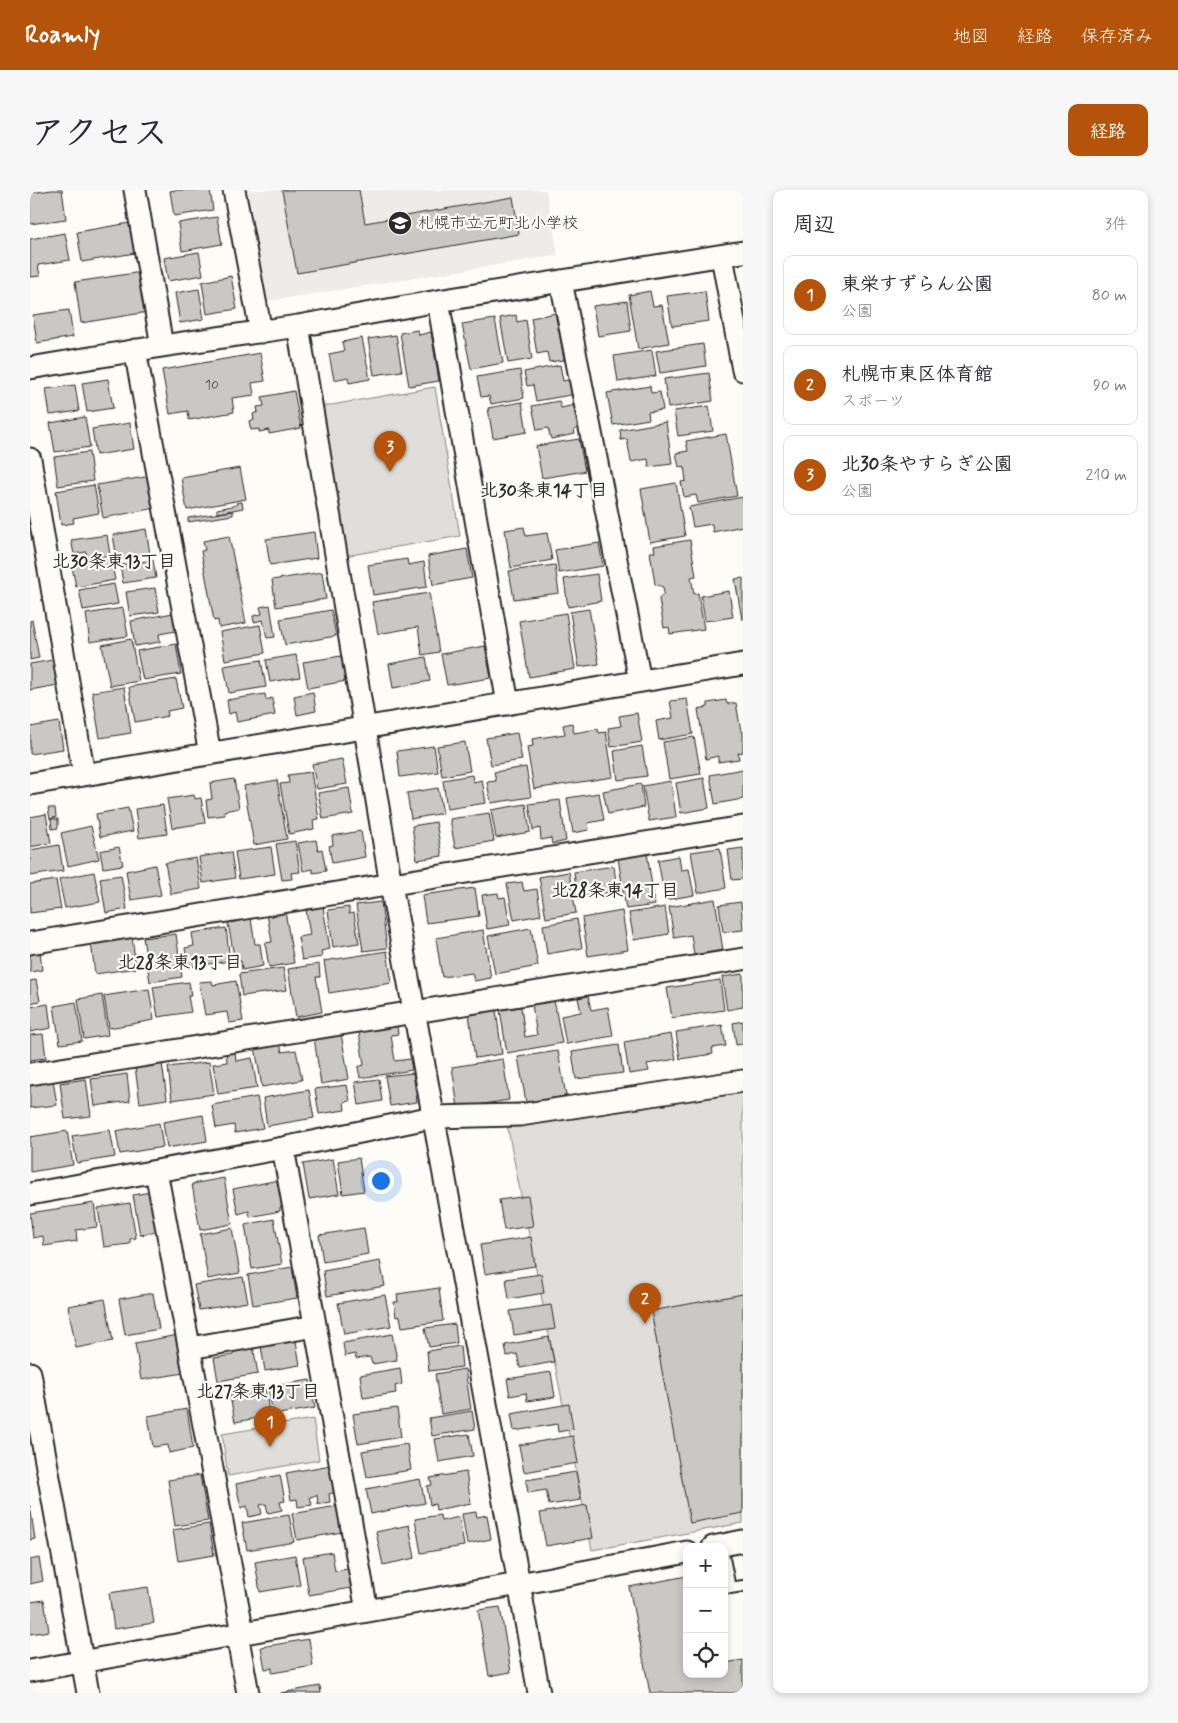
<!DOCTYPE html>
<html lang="ja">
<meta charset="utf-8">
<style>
:root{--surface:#fff;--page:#f7f7f7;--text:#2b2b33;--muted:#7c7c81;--line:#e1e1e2;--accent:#b45309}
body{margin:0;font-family:Mynerve,"Klee One",sans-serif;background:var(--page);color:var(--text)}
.controls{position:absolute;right:15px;bottom:15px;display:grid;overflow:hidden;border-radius:10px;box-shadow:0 2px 8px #0003}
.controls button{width:45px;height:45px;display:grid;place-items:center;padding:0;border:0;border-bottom:1px solid var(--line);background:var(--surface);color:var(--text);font:25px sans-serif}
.you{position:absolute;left:350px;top:990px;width:18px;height:18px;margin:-12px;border:4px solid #fff;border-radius:50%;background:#1a73e8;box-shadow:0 0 0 8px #1a73e833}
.badge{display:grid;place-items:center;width:32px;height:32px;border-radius:50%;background:var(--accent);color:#fff;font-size:16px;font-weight:700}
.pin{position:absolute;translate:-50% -41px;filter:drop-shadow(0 1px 2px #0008)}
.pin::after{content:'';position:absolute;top:26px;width:18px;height:15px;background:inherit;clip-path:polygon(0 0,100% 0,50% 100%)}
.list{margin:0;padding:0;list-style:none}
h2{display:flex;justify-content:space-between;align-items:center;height:65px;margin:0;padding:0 20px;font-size:21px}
h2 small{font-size:16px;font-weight:400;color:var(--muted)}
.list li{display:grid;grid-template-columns:32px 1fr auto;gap:15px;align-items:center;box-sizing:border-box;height:80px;margin:0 10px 10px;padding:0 10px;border:1px solid var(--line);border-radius:10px}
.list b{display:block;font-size:19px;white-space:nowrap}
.list p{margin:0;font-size:16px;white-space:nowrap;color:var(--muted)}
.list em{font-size:16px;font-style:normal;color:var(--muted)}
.icon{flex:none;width:28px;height:28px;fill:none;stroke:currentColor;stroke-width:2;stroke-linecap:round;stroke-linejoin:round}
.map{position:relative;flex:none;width:713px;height:1503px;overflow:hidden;border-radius:10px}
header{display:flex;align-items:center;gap:30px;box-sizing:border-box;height:70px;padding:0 25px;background:var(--accent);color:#fff}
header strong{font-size:24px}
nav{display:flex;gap:28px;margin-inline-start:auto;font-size:18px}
.intro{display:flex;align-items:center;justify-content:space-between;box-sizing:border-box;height:120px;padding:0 30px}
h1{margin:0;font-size:35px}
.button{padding:12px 22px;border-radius:10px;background:var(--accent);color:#fff;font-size:18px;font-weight:700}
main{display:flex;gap:30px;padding:0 30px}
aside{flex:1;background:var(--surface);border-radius:10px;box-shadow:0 2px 8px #0003}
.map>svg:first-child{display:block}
.built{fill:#edece8}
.green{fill:#dfdeda;stroke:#858482}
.building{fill:#c9c8c4;stroke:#2b2b2b}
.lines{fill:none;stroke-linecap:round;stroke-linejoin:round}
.service-casing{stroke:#2b2b2b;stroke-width:14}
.minor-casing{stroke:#2b2b2b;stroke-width:25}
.service{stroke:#fdfcf7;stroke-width:10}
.minor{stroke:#fdfcf7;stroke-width:21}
.labels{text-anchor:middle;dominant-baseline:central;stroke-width:4.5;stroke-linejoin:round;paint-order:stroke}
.number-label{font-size:14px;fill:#525251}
.poi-label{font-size:16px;fill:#2b2b2b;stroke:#fdfcf7;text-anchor:start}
.neighbourhood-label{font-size:18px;font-weight:bold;fill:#2b2b2b;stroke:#fdfcf7}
</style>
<header>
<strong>Roamly</strong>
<nav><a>地図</a><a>経路</a><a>保存済み</a></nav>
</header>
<div class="intro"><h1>アクセス</h1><a class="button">経路</a></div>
<main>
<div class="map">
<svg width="713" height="1503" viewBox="0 0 713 1503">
<rect width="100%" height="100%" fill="#fdfcf7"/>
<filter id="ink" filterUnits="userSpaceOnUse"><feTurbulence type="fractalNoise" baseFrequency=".02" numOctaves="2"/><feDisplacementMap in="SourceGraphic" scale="10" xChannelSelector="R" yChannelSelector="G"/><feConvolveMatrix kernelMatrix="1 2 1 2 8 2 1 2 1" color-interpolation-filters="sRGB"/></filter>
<g filter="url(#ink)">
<path class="built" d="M212 0H516L528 65 232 112Z"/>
<path class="green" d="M405 197 430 346 315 366 290 217Z
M713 898V1333L562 1360 477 935Z
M283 1229 289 1270 198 1286 192 1244Z"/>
<path class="building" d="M22 0H32L36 29 0 34V3Z
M146 0H180L183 20 144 26 140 1Z
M252 0H329L335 33 483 7 489 44 267 83Z
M187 27 192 54 152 61 148 33Z
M100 33 105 63 52 72 47 42Z
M35 43 40 70 8 75 10 86 0 87V49Z
M169 62 173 85 138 91 134 68Z
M112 82 118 122 51 133 45 92Z
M201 86 207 119 177 124 172 92Z
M169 99 174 129 150 133 145 103Z
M620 101 623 116 632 115 639 153 608 159 599 105Z
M675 101 679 131 642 136 637 106Z
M597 111 601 141 568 146 563 116Z
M39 120 43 147 7 153 3 125Z
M526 123 534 170 519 172 517 162 507 164 501 128Z
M486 125 487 132 496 130 502 169 478 173 470 128Z
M465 129 473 173 441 179 432 134Z
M388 140 389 145 401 142 409 191 379 196 370 143Z
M366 145 372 181 344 185 338 149Z
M332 148 340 189 319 193 318 187 304 190 299 164 314 161 312 152Z
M673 154 676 176 630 183 626 161Z
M622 160 626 186 588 192 584 166Z
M230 163 235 191 222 193 224 205 202 208 204 222 159 230 158 221 140 224 132 180Z
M530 175 533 191 543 189 546 204 506 211 503 195 497 196 494 182Z
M490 180 494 208 461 214 459 206 451 207 447 187Z
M679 183 683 211 638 218 634 189Z
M78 189 83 218 57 222 52 193Z
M45 195 49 221 20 225 16 199Z
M620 196 621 203 630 202 633 220 618 222 619 229 583 235 577 203Z
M264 201 271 238 239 244V240L229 242V239L221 240 219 231 224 230 223 224 228 222 227 217 234 216 232 207Z
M529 211 531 218 545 215 549 238 544 240 545 244 521 249 518 238 507 240 502 216Z
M492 212 497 242 463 248 458 218Z
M679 216 683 241 648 246 644 221Z
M55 227 60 257 25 262 20 233Z
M636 232 642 274 619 277 618 269 601 272 597 249 591 250 590 240Z
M100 233 104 259 66 265 62 239Z
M696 244 707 306 668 313 666 305 654 307 651 292 656 291 654 276 649 277 646 263 658 261 656 251Z
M549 249 555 281 512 288 506 256Z
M59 262 63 291 28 296 24 267Z
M210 278 216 309 157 320 151 288Z
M121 286 126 318 73 328 67 295Z
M646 293 655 346 620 352 611 299Z
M64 295 69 323 43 328 44 333 31 335 26 301Z
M713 307V336L683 342 682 334 663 337 659 317Z
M212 312 213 318 187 323V319L207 315 206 313Z
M203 321V325L158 332V328Z
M494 337 496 346 517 343 522 370 481 378 475 340Z
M116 339 120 364 87 369 83 345Z
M284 342 287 368 240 375 236 349Z
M77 345 80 365 57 369 56 362 44 364 41 350Z
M199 346 216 433 189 438 188 430 184 431 171 361 175 360 173 351Z
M660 350 666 386 661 387 664 404 668 403 674 439 640 444 639 437 634 438 629 409 634 403 633 397 625 394 620 362H625L624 356Z
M569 353 573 376 529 383 525 360Z
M437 359 442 388 403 395 398 366Z
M377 369 378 375 394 372 397 397 343 405 338 375Z
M81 370 85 390 46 397 42 377Z
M123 370 126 388 93 393 90 375Z
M525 375 529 403 484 409 479 381Z
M292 382 296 409 246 417 242 390Z
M567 384 571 411 538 417 534 389Z
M713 388V429L712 430 705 389Z
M84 394 88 414 53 420 49 400Z
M125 398 129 422 100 426 96 402Z
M699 401 703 427 675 431 671 406Z
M399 403 409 462 392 465 388 437 348 444 342 412Z
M240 415 245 447 237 448 233 430 224 432 223 426 232 424 230 417Z
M93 418 98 446 60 452 56 424Z
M559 419 569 474 549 477 540 422Z
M301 420 306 446 255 455 250 429Z
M143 423 146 441 129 444 130 452 105 456 101 431Z
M536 423 545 479 499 487 489 431Z
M2 430 9 468 0 470V431Z
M230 435 235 463 195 470 190 442Z
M101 449 109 491 80 496 72 455Z
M146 454 151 484 113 490 107 461Z
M455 456 461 488 417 495 411 464Z
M266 465 270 487 240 492 236 470Z
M311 466 316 491 278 498 273 472Z
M396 467 400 491 363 498 359 474Z
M23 470 28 495 0 500V474Z
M231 470 236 497 199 503 194 476Z
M146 489 152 518 137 521 138 526 105 532 99 497Z
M94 497 101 543 70 548 62 502Z
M283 502 286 521 267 525 264 506Z
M235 504 236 510 242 508 245 525 207 532 205 522 199 524 197 510Z
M657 509 663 544 629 550 626 531 643 528 640 511Z
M696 510 697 514 706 513 711 541H713V562L708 563 709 569 688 572V566L676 569 668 519 678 517V513Z
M607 523 612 552 581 557 578 538 591 536 589 526Z
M29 532 33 559 0 564V537Z
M542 533 544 543 568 539 569 543 576 542 583 587 504 599 497 557 503 556 502 549 535 544 533 535Z
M487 543 492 570 461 575 456 548Z
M664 547 671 584 639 589 633 552Z
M435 552 440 581 412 586 407 556Z
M404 556 408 582 370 587 367 561Z
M612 556 617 586 588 590 584 561Z
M312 569 317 594 287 599 282 574Z
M496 577 501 607 461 613 457 592 466 591 464 582Z
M713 579V609L685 614 680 585Z
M281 582 289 629 283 630 284 639 259 644 250 594 259 593 258 585Z
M442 585 443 592 452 590 456 613 417 619 413 590Z
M674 588 679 618 651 623 646 593Z
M204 589 209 618 194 621 195 625 178 627 176 610 182 609 180 593Z
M247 590 257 649 224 655 214 596Z
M641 591 646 627 619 631 613 596Z
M611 594 614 617 578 624 573 601Z
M319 598 323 624 293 629 288 603Z
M408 598 413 623 381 629 377 603Z
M569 603 574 630 558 633 559 640 543 643 537 608Z
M164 605 165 609 171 608 175 633 142 638 137 609Z
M530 610 536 651 522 654 521 648 511 650 510 638 503 640 499 614Z
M496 614 500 642 466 648 461 620Z
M133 615 137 644 109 648 105 619Z
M18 618H25L26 627 20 629Z
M98 618 103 641 70 647 66 624Z
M459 623 464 651 425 658 420 629Z
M16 624 21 653 0 657V627Z
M21 629H28V638L22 639Z
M406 632 412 666 387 670 382 636Z
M61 636 69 669 38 676 31 643Z
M331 641 335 667 302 673 299 656 303 655 302 646Z
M286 650 288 660 292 659 296 681 283 683V679L273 681 268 653Z
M265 651 270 682 261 683 262 689 252 690 246 654Z
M29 655 33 681 0 686V660Z
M89 657 93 675 73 678 70 661Z
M241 657 245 684 209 689 205 662Z
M690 658 696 698 668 703 661 662Z
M713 658V689L702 690 698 660Z
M201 662 205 688 173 693 169 667Z
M617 663 625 715 596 719 588 668Z
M649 666 651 680 659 679 664 705 635 710 628 670Z
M166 668 171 699 141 704 135 673Z
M125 675 131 705 101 710 96 681Z
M584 676 587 701 547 707 544 682Z
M64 682 70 712 35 718 29 689Z
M539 682 546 723 516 728 509 687Z
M91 685 97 719 76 723 70 688Z
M26 690 31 719 0 723V694Z
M492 692 494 701 507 699 511 725 484 730 477 694Z
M445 698 449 726 396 733 392 705Z
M468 703 469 708 475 707 480 735 457 739 452 705Z
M685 709 693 760 664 765 661 745 644 748 639 717Z
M351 712 357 758 333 761 326 715Z
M711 712 713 740 693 742 689 715Z
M293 717 300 759 291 761 292 767 272 770 268 747 280 745 276 720Z
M319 717V724L324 723 329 753 303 757 298 720Z
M635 717 639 744 604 750 599 723Z
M255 721 264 773 239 777 235 753 242 752 237 724Z
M592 721 598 760 558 766 552 728Z
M221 729 225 754H230L233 776 212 780 211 771 205 772 198 733Z
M547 729 552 758 517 764 513 735Z
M196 738 200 771 158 777 155 758 164 756 162 743Z
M501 738 508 776 465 784 458 746Z
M453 740 461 788 444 791 442 783 412 787 406 748Z
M146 744 152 787 120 792 113 748Z
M102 746 106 778 65 784 61 752Z
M10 761 12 780 0 782V762Z
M357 761 362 793 299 803 294 771Z
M289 774 290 787H286L292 822 266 827 258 779Z
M253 778 257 800 212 806 209 784Z
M713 784V817L697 820 692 787Z
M6 790 10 811 0 813V791Z
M690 790 694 820 642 828 637 798Z
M182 791 183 795 206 791 213 831 199 833 197 822 175 825 169 792Z
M159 792 161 806H158L161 822 128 827 123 797Z
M119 799 124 830 79 838 74 806Z
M72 805 78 845 54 849 48 809Z
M558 806 561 820 578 817 583 846 536 854 531 826 551 822 548 808Z
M524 811 532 853 477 863 470 820 491 817 495 847 507 845 502 815Z
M46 812 52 851 30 854 24 816Z
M18 814 21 838 0 842V817Z
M466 820 472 864 445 868 439 824Z
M713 831V854L706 855 703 833Z
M692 835 696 856 682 858 683 864 650 869 646 842Z
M367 836 368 844 361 845 365 871 380 869 382 880 330 888 328 877 334 875 329 842Z
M13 844 16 868 0 870V845Z
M311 844 319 889 291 894 284 848Z
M641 844 646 869 617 874 619 881 599 884 594 852Z
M250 853 252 862 266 860 272 890 232 897 225 857Z
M589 855 593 883 546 889 542 862Z
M205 861 206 871 222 868 227 898 188 904 183 874 197 872 196 863Z
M528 861 536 906 496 912 488 867Z
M473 869 479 910 428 918 422 877Z
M179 872 184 904 142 910 138 877Z
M132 873 137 909 110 913 105 877Z
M383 883 387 912 360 916 355 886Z
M97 884 100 911 65 916 61 889Z
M56 889 61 926 35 929 30 893Z
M349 889 352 911 329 915 325 892Z
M23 890 27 915 0 918V893Z
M317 895 320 911 314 912 315 920 289 924 285 899Z
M279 900 284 928 237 936 233 908Z
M227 907 233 938 205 943 204 935 186 938 182 915Z
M173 925 177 951 137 958 133 932Z
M129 933 133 957 90 964 86 941Z
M80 940 85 967 47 973 42 946Z
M37 941 43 975 0 982V947Z
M329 968 334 1001 313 1004 308 971Z
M303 969 309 1004 279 1009 273 974Z
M194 988 202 1034 170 1040 162 994Z
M249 990 253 1016 250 1017V1021L220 1027 219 1021 208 1024 203 999Z
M121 1002 127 1042 110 1045 103 1005Z
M498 1006 503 1036 474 1040 469 1010Z
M64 1013 67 1037 46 1040 47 1051 14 1056 13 1046 3 1048 0 1023Z
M100 1013 106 1048 100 1049V1054L74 1057 68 1018Z
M244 1029 252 1074 222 1079 215 1035Z
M202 1038 210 1083 178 1089 170 1044Z
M334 1038 338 1064 293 1072 289 1045Z
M501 1047 505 1076 455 1084 450 1055Z
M350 1071 355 1096 297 1106 293 1081Z
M262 1077 267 1108 223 1115 218 1085Z
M511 1084 514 1103 479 1109 476 1089Z
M213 1087 218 1112 169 1120 164 1095Z
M409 1098 413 1131 372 1137 370 1126 366 1127 364 1112H368L367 1104Z
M123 1103 129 1139 95 1145 89 1109Z
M713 1104V1323L660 1333 621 1121Z
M355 1105 361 1136 314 1144 308 1113Z
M75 1109 83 1151 46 1158 38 1116Z
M521 1115 525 1139 484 1145 480 1121Z
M425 1134 427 1153 399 1157 395 1138Z
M362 1144 367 1170 342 1174 340 1167 326 1169 325 1164 315 1166 313 1153Z
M148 1145 154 1183 111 1190 105 1153Z
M519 1147 524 1172 490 1178 487 1164 477 1166 475 1155Z
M266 1151 270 1175 235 1181 231 1156Z
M223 1156 228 1184 188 1191 184 1168 203 1165V1160Z
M430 1156 432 1177 399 1181 397 1161Z
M370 1178 372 1194 365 1196 366 1203 333 1208 330 1185Z
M435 1179 441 1219 411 1224 405 1184Z
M521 1182 525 1207 497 1211 496 1203 480 1206 477 1189Z
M280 1190 285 1218 243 1225 238 1197Z
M235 1199 240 1226 205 1232 200 1206Z
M539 1214 543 1239 528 1242 527 1234 484 1241 481 1224Z
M367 1218 371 1247 328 1254 323 1224Z
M157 1219 163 1258 139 1263 138 1255 123 1257 118 1226Z
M442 1221 445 1239 402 1246 399 1228Z
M439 1244 443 1266 409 1272 405 1249Z
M543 1246 548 1273 494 1282 489 1255Z
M377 1254 381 1280 337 1287 332 1261Z
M301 1275 306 1302 299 1304 300 1312 288 1314 287 1305 280 1307 282 1315 268 1317 267 1309 261 1310 256 1283Z
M436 1282 441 1313 406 1320 405 1314 400 1315 397 1296 402 1295 400 1288Z
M546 1282 551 1310 519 1315 516 1300 498 1303 496 1290Z
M170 1285 178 1331 145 1336 138 1290Z
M250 1285 255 1311 250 1312 252 1320 238 1323 236 1314 230 1315 232 1324 219 1327 217 1316 211 1318 206 1294Z
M390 1289 395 1313 341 1324 336 1299Z
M557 1315 563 1348 516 1356 510 1323Z
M0 1316 5 1349 0 1350Z
M307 1316 312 1342 267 1350 262 1324Z
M446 1322 447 1327 457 1325 461 1349 437 1354 432 1324Z
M259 1325 264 1352 217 1360 212 1333Z
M410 1325 411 1331 429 1327 434 1356 391 1363 385 1329Z
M179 1334 184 1365 148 1371 143 1340Z
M379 1335 385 1368 353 1375 346 1342Z
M302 1362 305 1381 318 1379 321 1398 279 1405 273 1367Z
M265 1365 270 1395 230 1402 225 1372Z
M9 1368 13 1391 0 1394V1370Z
M657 1386V1484H694V1468L695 1473 713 1470V1503H620L599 1397Z
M118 1397 124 1433 84 1439 79 1403Z
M14 1410 19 1441 0 1444V1412Z
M470 1417 481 1482 459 1486 448 1420Z
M279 1449 283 1476 242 1483V1478L235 1479 231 1457Z
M290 1496 291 1503H251Z"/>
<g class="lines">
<g class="service-casing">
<path id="service" d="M694 1368 700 1398 713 1396"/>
</g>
<g class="minor-casing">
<path id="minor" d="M105 0 132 156
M204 0 231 142
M692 66 713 180
M531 91 610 491
M408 111 478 514
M268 136 361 695 509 1503
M105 160 180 564
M0 178 132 156 268 136 408 111 713 62
M0 269 54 585
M0 594 713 474
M0 753 713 637
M0 884 713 769
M253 958 337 1421
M126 981 213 1443
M0 1004 253 958 403 927 490 925 713 891
M160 1158 285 1136
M0 1183 58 1503
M683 1357 713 1351
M207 1444 218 1503
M0 1481 489 1394 657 1362"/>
</g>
<use href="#service" class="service"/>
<use href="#minor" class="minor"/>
</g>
</g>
<defs>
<g id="school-disc" transform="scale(1.25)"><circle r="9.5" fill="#2b2b2b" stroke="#fdfcf7"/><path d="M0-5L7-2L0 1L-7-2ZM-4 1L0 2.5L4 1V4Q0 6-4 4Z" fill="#fff"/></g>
</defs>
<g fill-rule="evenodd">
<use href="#school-disc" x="370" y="33"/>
</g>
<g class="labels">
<g class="number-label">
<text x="182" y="195">10</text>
</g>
<g class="poi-label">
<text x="388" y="33">札幌市立元町北小学校</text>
</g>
<g class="neighbourhood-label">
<text x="514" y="301">北30条東14丁目</text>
<text x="84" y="372">北30条東13丁目</text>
<text x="585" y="701">北28条東14丁目</text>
<text x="150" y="773">北28条東13丁目</text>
<text x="228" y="1202">北27条東13丁目</text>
</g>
</g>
</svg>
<div class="controls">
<button>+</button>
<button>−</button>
<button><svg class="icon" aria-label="locate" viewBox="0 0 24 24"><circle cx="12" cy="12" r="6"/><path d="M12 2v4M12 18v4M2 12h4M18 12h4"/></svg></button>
</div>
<div class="you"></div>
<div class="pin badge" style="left:240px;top:1257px">1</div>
<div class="pin badge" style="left:615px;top:1134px">2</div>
<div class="pin badge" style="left:360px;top:282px">3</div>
</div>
<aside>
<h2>周辺<small>3件</small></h2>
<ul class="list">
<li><span class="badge">1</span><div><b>東栄すずらん公園</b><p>公園</p></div><em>80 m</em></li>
<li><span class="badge">2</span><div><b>札幌市東区体育館</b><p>スポーツ</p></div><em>90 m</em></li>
<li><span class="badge">3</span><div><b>北30条やすらぎ公園</b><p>公園</p></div><em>210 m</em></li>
</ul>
</aside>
</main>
